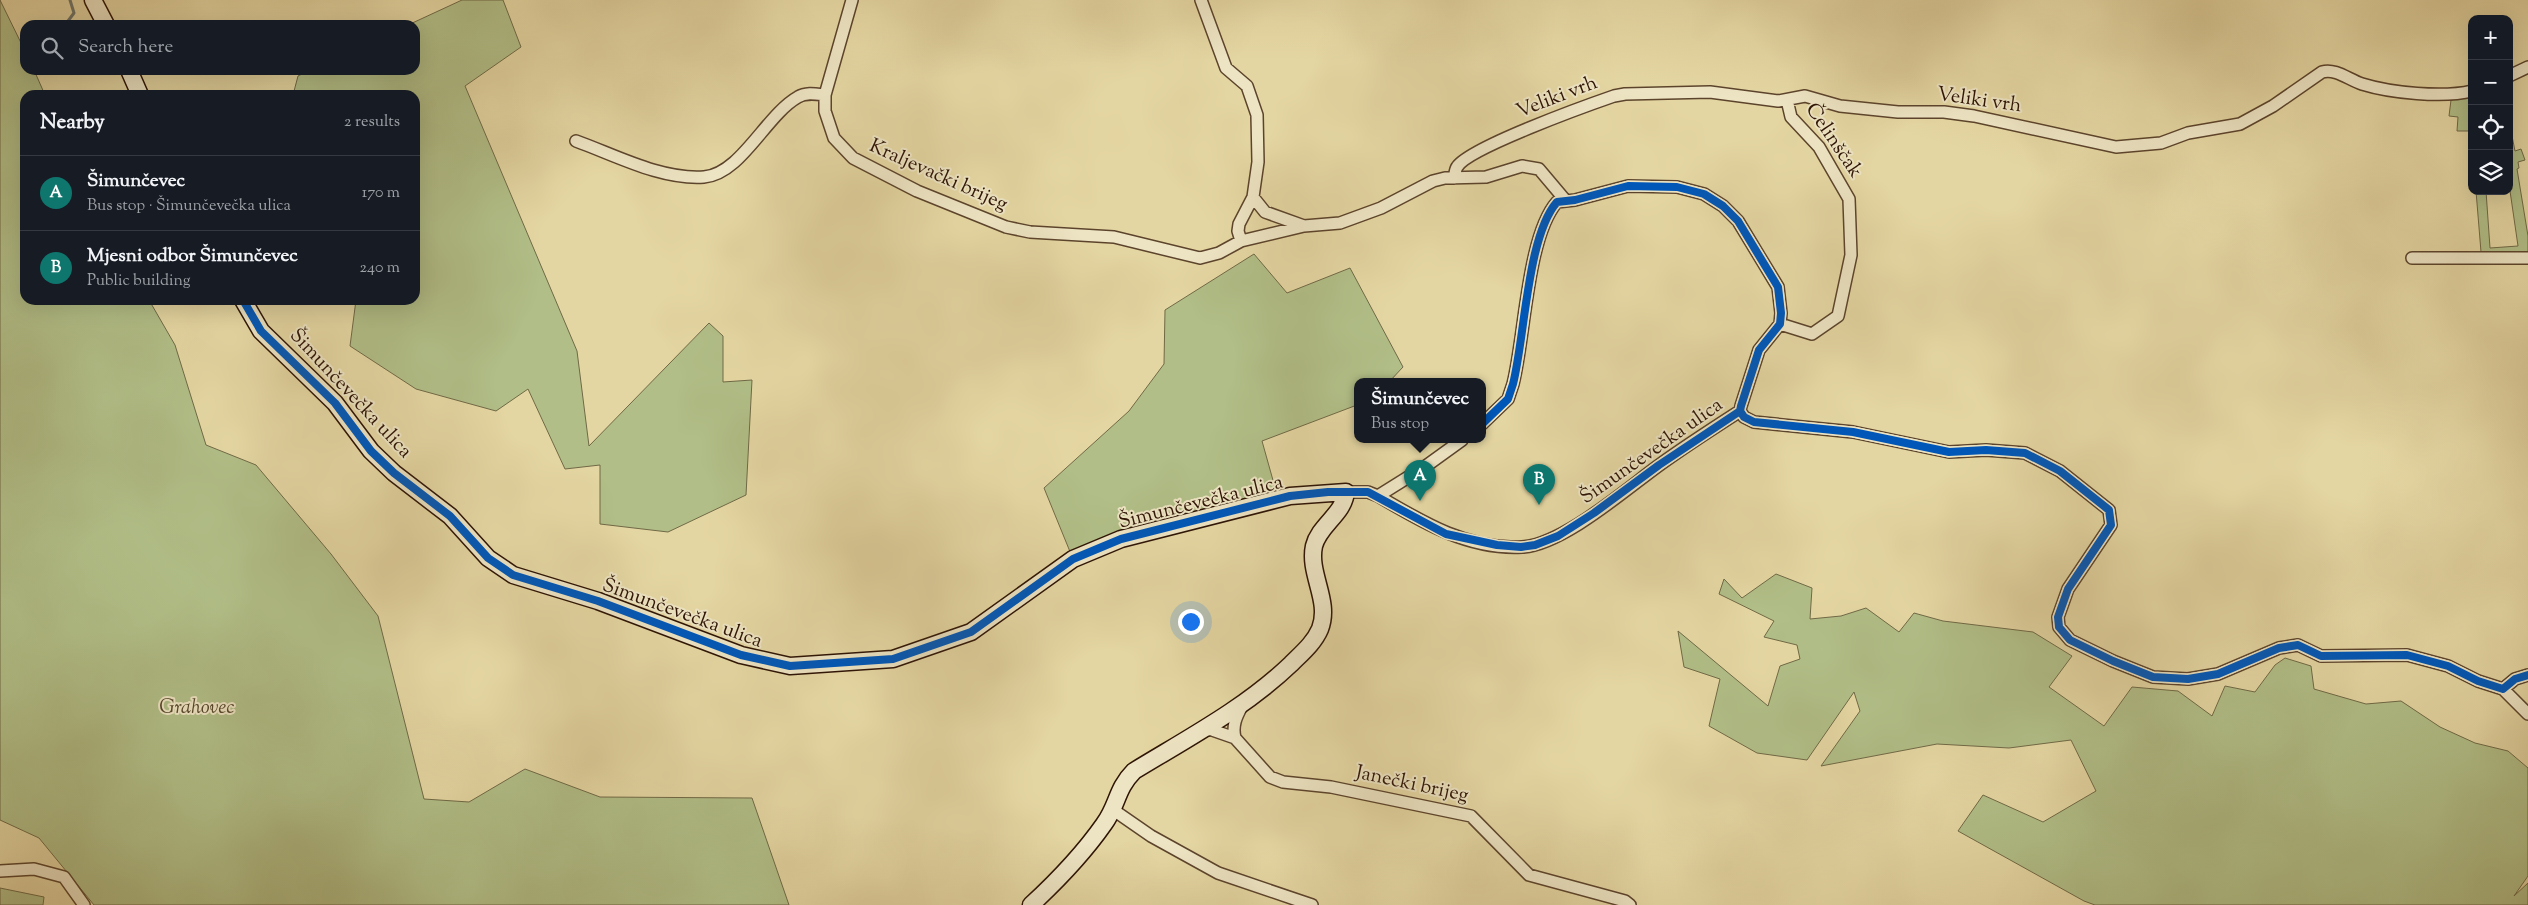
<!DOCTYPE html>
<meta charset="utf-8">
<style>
:root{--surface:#171b24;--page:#242831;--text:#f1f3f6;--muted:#9ea1a6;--line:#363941;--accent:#0f766e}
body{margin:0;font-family:"Sorts Mill Goudy",serif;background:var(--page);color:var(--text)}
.controls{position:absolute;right:15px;top:15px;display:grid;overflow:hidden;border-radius:10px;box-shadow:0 5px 20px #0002}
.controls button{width:45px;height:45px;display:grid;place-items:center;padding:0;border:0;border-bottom:1px solid var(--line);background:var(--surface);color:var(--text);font:25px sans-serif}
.you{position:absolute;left:1190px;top:621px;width:18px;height:18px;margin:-12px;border:4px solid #fff;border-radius:50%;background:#1a73e8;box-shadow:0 0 0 8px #1a73e833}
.badge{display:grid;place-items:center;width:32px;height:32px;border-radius:50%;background:var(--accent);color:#fff;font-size:16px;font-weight:700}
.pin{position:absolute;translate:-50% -41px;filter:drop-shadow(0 1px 2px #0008)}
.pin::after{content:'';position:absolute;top:26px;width:18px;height:15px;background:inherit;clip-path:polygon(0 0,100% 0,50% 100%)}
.popup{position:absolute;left:1354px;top:378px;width:132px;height:65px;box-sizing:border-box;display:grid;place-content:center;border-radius:10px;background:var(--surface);filter:drop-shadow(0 1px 4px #0005);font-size:16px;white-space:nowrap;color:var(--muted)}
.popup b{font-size:19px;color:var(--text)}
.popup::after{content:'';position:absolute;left:50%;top:100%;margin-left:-10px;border:10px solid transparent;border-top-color:var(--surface)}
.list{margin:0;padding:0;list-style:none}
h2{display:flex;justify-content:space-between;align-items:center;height:65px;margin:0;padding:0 20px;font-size:21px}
h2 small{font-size:16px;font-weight:400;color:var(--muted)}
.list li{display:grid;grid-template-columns:32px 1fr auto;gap:15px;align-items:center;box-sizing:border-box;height:75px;padding:0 20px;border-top:1px solid var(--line)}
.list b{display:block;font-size:19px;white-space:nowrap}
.list p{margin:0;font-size:16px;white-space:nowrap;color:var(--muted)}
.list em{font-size:16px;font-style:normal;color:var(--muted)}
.icon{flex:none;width:28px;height:28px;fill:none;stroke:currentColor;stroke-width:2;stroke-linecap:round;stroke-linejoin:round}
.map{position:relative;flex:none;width:2528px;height:905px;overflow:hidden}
.search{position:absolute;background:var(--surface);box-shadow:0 5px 20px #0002;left:20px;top:20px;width:400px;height:55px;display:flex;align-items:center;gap:12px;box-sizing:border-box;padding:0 18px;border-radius:15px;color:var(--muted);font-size:19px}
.panel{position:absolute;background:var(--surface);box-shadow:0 5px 20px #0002;left:20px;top:90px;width:400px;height:215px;border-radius:15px}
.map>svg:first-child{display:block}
.green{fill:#b1be87;stroke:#706946}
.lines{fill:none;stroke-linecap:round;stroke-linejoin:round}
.stream{stroke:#6e766c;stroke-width:3}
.street-casing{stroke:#5c442c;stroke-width:14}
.secondary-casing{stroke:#2e1405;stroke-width:19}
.street{stroke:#ede4c3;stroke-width:11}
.secondary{stroke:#ede4c3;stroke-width:16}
.cycleway-casing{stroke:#ede4c3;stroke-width:11}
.cycleway{stroke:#0057b8;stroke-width:8}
.labels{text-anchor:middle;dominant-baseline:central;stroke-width:4;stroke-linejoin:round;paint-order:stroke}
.street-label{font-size:20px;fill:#2e1405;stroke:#ede4c3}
.park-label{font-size:20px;font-style:italic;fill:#55472c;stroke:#ede4c3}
</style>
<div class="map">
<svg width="2528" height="905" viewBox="0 0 2528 905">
<rect width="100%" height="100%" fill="#e4d6a2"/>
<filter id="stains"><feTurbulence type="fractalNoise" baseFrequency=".004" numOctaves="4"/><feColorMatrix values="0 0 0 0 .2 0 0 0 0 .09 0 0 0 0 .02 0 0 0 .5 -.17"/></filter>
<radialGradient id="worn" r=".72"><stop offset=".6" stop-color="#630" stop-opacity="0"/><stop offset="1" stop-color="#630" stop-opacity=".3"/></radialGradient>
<path class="green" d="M0 0 25 51V70H34L45 95H25V300H149L175 345 206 445 256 465 331 554 378 616 424 799 469 802 525 769 600 797 752 798 789 905H94L39 838 0 820Z
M462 0H503L521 47 465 86 577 351 589 446 709 323 723 336V382L752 380 746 495 668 532 600 524V465L565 469 528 389 496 411 416 389 350 346 356 300H415V95H293L298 76 310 70H415V25H408Z
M2472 97V131H2457L2458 117 2449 116 2451 100Z
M2509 121 2515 151 2521 149 2525 160 2518 162 2519 168 2517 169 2528 236V255L2481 252 2476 191H2486L2490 248 2518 246 2509 184Z
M1254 254 1287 293 1350 268 1403 367 1389 382H1358L1357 405 1262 441 1276 491 1073 559 1044 488 1129 411 1164 364 1165 310Z
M1776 574 1812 588 1810 619 1841 616 1866 608 1899 632 1914 613 1943 621 2033 632 2072 656 2049 687 2104 726 2132 687 2178 691 2212 716 2225 686 2255 692 2275 665 2285 658 2311 666 2314 689 2366 704 2401 701 2440 727 2475 743 2508 751 2528 768V876L2514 896 2528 883V905H2095L2084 901 1958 831 1983 795 2043 822 2096 791 2071 740 2009 748 1937 744 1821 766 1860 711 1854 692 1807 760 1757 753 1709 726 1720 679 1684 667 1678 631 1768 706 1780 666 1800 659 1797 645 1764 637 1774 621 1719 594 1724 579 1742 598Z
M0 888 44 897 43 905H0Z"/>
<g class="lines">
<path class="stream" d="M65 25 74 13 70 0"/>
<g class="street-casing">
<path id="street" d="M1201 0 1226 68 1247 86 1257 115 1258 162 1253 197 1239 224 1238 231 1241 241
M2509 76 2528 67
M825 95 852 0
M576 141C615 155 661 180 704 177 741 174 766 115 798 97 806 92 816 94 825 95V111L834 138 853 158 917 191 1006 227 1030 232 1114 237 1200 258 1219 253 1241 241 1304 226 1340 223 1381 208 1433 181 1445 178 1486 177 1522 166 1539 169 1566 201
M1454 178C1455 175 1455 170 1457 167 1468 148 1588 105 1614 96L1625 94 1710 92 1778 101 1805 96 1840 106 1898 112H1944L1974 116 2116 147 2161 143 2188 133 2240 124 2273 106 2322 72C2336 68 2349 80 2362 84 2391 93 2443 98 2472 91
M1253 197 1265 212 1304 226
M2412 258H2528
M1780 324 1812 334 1838 316 1851 255 1849 199 1819 147 1791 117 1787 100
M1482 424 1508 399 1513 384C1525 337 1527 236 1557 202L1575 200 1628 186 1677 187 1704 194 1723 206 1738 221 1778 287 1781 313 1780 324 1759 350 1741 406 1740 411 1744 417 1754 422 1853 432 1949 452 1986 450 2025 453 2060 471 2109 510 2111 525 2068 589 2058 617 2059 627 2070 640 2113 661 2153 677 2188 679 2218 674 2279 648 2298 645 2321 656 2407 655 2448 666 2478 681 2503 689 2515 679 2528 675
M1346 492H1368L1378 496C1422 522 1468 550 1522 547 1562 545 1625 490 1658 466 1684 447 1712 429 1740 411
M1378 496 1426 466 1462 440
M2503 689 2528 714
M1242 706C1236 717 1232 726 1235 738L1270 777 1283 782 1331 787 1471 816 1529 875 1625 901 1630 905
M1201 729 1212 730 1235 738
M1112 809 1151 836 1218 873 1312 905
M0 871 34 869 64 877 84 905"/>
</g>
<g class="secondary-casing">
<path id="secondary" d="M93 0 106 25
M129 70 140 95
M243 300 261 331 335 403 371 451 394 473 450 516 488 558 513 575 598 601 741 655 790 666 893 659 971 632 1073 559 1121 539 1290 496 1346 492C1344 514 1319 525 1314 546 1308 574 1331 601 1320 629 1314 643 1302 653 1291 664 1245 708 1188 738 1134 771 1116 789 1118 805 1104 824 1083 854 1057 881 1031 905"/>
</g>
<use href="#street" class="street"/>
<use href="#secondary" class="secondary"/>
<g class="cycleway-casing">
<path id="cycleway" d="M243 300 261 331 335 403 371 451 394 473 450 516 488 558 513 575 598 601 741 655 790 666 893 659 971 632 1073 559 1121 539 1290 496 1328 492H1368L1446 534 1497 545 1521 547 1535 545 1558 536 1594 513 1659 465 1740 411
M1482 424 1508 399 1513 384C1525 337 1527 236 1557 202L1575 200 1628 186 1677 187 1704 194 1723 206 1738 221 1778 287 1781 313 1780 324 1759 350 1741 406 1740 411 1744 417 1754 422 1853 432 1949 452 1986 450 2025 453 2060 471 2109 510 2111 525 2068 589 2058 617 2059 627 2070 640 2113 661 2153 677 2188 679 2218 674 2279 648 2298 645 2321 656 2407 655 2448 666 2478 681 2503 689 2515 679 2528 675"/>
</g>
<use href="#cycleway" class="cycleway"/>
</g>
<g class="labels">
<g class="street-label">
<text transform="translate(1557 98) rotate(-21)">Veliki vrh</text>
<text transform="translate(1979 101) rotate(8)">Veliki vrh</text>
<text transform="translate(1833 141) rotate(56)">Čelinščak</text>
<text transform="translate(938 176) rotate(24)">Kraljevački brijeg</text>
<text transform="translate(350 394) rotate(47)">Šimunčevečka ulica</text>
<text transform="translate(1652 452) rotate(-35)">Šimunčevečka ulica</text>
<text transform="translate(1201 503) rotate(-14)">Šimunčevečka ulica</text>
<text transform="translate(682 614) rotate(20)">Šimunčevečka ulica</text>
<text transform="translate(1412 785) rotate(12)">Janečki brijeg</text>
</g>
<g class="park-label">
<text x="197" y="708">Grahovec</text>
</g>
</g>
<rect width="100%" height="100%" filter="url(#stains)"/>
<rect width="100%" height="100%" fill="url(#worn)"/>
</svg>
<div class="controls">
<button>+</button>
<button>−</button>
<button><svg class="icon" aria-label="locate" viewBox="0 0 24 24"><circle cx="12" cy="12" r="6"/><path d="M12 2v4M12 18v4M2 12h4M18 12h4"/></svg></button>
<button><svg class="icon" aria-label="layers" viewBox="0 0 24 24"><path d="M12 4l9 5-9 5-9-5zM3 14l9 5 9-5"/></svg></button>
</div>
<div class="you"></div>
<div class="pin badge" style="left:1420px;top:501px">A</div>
<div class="popup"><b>Šimunčevec</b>Bus stop</div>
<div class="pin badge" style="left:1539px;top:505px">B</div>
<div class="search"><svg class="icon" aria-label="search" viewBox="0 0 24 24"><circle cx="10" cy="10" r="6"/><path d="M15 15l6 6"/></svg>Search here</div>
<section class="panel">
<h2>Nearby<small>2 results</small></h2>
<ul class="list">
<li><span class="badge">A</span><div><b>Šimunčevec</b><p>Bus stop · Šimunčevečka ulica</p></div><em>170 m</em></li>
<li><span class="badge">B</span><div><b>Mjesni odbor Šimunčevec</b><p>Public building</p></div><em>240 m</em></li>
</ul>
</section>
</div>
